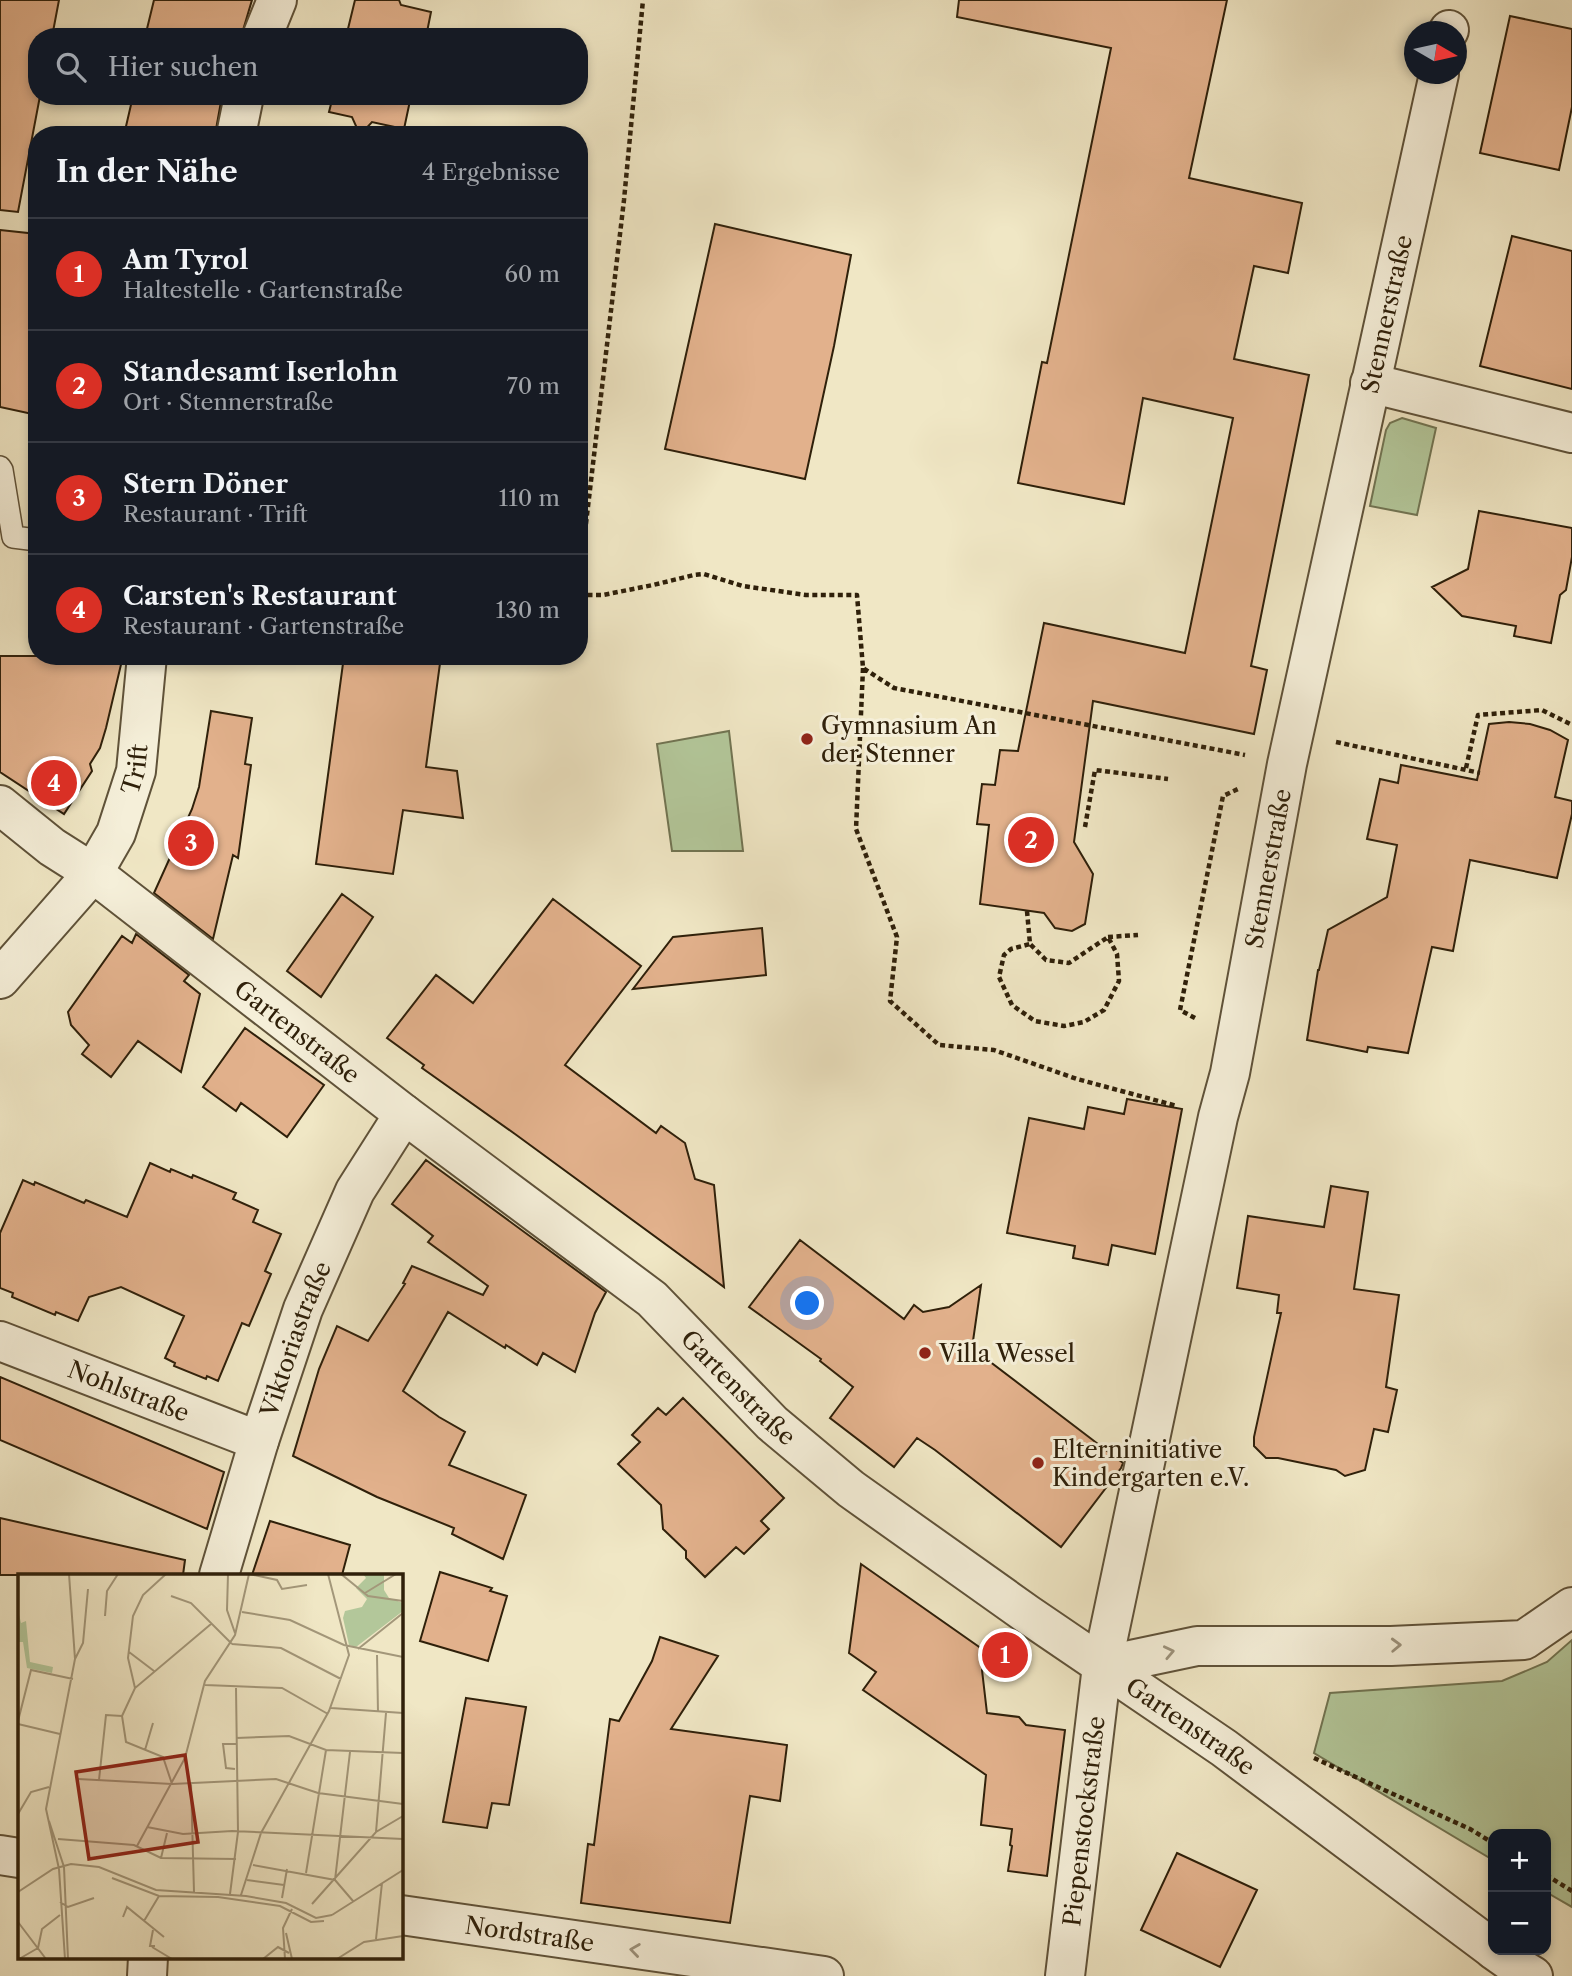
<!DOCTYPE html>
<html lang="de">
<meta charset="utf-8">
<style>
:root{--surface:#171b24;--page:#20242c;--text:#f1f3f6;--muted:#9ea1a6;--line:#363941;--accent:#d93025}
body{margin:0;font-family:"Libre Caslon Text",serif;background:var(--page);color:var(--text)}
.controls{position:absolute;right:21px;bottom:21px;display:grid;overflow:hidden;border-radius:14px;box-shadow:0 4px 10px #0003}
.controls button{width:63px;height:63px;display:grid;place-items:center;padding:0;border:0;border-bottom:2px solid var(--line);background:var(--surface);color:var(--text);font:35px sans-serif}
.compass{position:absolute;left:1404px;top:21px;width:63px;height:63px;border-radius:50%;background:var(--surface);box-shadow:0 4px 10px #0003;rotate:99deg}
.you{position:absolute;left:808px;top:1304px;width:24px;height:24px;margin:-18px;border:5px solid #fff;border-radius:50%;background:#1a73e8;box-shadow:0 0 0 10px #1a73e833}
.badge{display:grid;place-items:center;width:46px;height:46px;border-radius:50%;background:var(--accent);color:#fff;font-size:23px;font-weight:700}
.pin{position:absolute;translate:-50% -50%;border:4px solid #fff;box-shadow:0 2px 7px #0006}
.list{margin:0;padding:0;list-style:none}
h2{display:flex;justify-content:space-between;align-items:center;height:91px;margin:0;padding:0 28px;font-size:30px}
h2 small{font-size:23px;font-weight:400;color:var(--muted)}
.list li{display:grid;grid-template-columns:46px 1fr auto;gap:21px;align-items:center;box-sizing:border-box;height:112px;padding:0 28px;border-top:2px solid var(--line)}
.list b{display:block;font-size:26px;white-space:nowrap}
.list p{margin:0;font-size:23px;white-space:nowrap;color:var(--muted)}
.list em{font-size:23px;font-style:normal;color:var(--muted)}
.icon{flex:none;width:38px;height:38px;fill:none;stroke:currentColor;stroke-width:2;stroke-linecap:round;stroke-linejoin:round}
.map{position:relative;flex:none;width:1572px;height:1976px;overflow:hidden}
.search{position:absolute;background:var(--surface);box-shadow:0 4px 10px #0003;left:28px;top:28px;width:560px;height:77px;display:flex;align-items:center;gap:18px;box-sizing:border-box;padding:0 24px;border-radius:28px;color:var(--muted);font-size:26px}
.panel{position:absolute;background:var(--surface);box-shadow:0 4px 10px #0003;left:28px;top:126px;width:560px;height:539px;border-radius:28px}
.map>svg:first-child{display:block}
.green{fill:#b3c79a;stroke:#717452;stroke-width:2}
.building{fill:#e2b18c;stroke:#2f200a;stroke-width:2}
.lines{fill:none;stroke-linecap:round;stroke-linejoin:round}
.lane-casing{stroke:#5f5239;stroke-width:24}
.street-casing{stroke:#5f5239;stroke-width:42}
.path{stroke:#2f200a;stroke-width:4.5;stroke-dasharray:5 3.5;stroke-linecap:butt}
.lane{stroke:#f5efd9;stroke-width:21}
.street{stroke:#f5efd9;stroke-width:38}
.oneway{stroke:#9c927c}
.poi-dot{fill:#8f2418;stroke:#f5efd9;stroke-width:2.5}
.labels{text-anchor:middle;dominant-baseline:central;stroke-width:6;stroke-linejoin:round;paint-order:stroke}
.street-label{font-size:24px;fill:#2f200a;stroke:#f5efd9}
.poi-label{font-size:24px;fill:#2f200a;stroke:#f5efd9;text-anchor:start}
.inset-road{fill:none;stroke:#a3977a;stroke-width:2}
.view{fill:#8f2418;fill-opacity:0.15;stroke:#8f2418;stroke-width:3.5}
.inset-edge{fill:none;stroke:#2f200a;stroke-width:3.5}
</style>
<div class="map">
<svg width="1572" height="1976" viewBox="0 0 1572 1976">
<rect width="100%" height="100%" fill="#f0e7c5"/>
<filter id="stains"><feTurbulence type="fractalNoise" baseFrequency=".00286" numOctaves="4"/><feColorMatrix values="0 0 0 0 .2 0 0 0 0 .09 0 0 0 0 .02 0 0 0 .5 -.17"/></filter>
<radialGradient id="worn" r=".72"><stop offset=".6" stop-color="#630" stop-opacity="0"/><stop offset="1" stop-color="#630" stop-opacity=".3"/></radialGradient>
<path class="green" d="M1402 418 1436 428 1417 515 1370 506 1386 430 1390 423Z
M729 731 743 851H672L657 744Z
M1572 1640V1907L1546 1892V1834H1493V1860L1314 1753 1330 1693 1502 1681 1547 1662Z"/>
<path class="building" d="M0 0H59L52 37H37V96H40L18 212 0 210Z
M154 0H252L241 37H145Z
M355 0H399L401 5 431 12 426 37H346Z
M959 0H1227L1189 178 1302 203 1288 273 1254 266 1234 359 1309 375 1251 666 1267 670 1254 734 1093 701 1074 842 1093 874 1085 924 1072 931 1055 928 1044 913 980 904 989 825 977 824 982 784 995 785 1000 750 1018 751 1044 623 1185 653 1233 418 1143 398 1124 504 1018 483 1042 362 1047 363 1111 48 957 17Z
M1510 16 1572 29V107L1559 170 1480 153Z
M133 96H222L215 135H124Z
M333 96H411L404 129 372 122 360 135 352 117 329 112Z
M715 224 851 255 834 346 805 479 665 449Z
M0 230 37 234V415L0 407Z
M1512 236 1572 251V389L1480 366Z
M1479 511 1572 528V557L1566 590 1560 595 1551 643 1514 636 1516 626 1462 616 1432 587 1468 569Z
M0 656H123L106 728 100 748 90 764 92 771 64 814 0 772Z
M344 656H441L426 767 457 771 463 818 403 810 393 874 316 864Z
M211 711 252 718 245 764 251 765 238 858 233 855 213 939 154 893 192 809 199 787Z
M1509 722 1530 724 1550 730 1568 740 1555 797 1572 801V814L1557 878 1470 860 1453 951 1432 947 1408 1053 1368 1047 1367 1052 1307 1040 1318 970H1319L1328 930 1387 897 1397 845 1367 839 1380 779 1398 783 1401 765 1477 780 1489 724Z
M342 894 373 917 321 997 287 971Z
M553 899 641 966 565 1065 656 1133 661 1126 685 1143 695 1179 714 1185 724 1287 515 1134 422 1068 424 1065 387 1038 436 975 473 1003Z
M762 928 766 975 633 989 673 937Z
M136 934 189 975 184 981 200 994 181 1072 138 1041 111 1077 82 1054 89 1045 71 1025 68 1012 122 936 132 943Z
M245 1028 324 1085 287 1137 241 1103 236 1111 203 1087Z
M1127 1099 1182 1109 1155 1254 1112 1245 1108 1265 1073 1258 1075 1246 1007 1233 1029 1118 1084 1129 1088 1107 1124 1114Z
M426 1160 606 1292 595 1313 575 1372 543 1353 537 1365 506 1345 505 1348 448 1312 403 1391 439 1417 465 1432 449 1465 526 1495 503 1559 452 1534 454 1528 377 1497 293 1456 319 1369 337 1326 368 1341 405 1284 403 1283 412 1266 483 1295 488 1286 428 1242 433 1236 392 1204Z
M150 1163 170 1172 171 1169 192 1178 193 1175 236 1193 233 1199 258 1210 253 1222 281 1234 265 1271 271 1274 249 1326 242 1323 218 1381 207 1376 206 1379 174 1366 175 1363 165 1358 184 1316 121 1287 89 1297 78 1321 56 1312 55 1315 12 1297 13 1293 0 1288V1233L23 1180 34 1185 35 1182 84 1203 86 1200 127 1217Z
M1331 1186 1368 1192 1354 1289 1399 1295 1386 1387 1397 1390 1388 1432 1374 1429 1365 1470 1345 1476 1336 1470 1278 1458H1266L1254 1446V1437L1281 1313H1277L1279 1295 1237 1288 1248 1216 1324 1227Z
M800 1240 904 1319 914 1305 923 1312 949 1307 981 1285 972 1348 1123 1463 1121 1468 1061 1547 935 1450 917 1438 894 1467 830 1418 853 1387 820 1361 821 1359 749 1307Z
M0 1377 224 1472 207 1529 0 1440Z
M683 1398 784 1498 761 1521 769 1529 744 1554 736 1547 705 1577 686 1558V1551L663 1529 661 1505 618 1464 640 1442 632 1435 658 1408 666 1415Z
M0 1518 185 1560 183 1575H0Z
M270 1521 350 1545 342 1575H252Z
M861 1564 992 1656 982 1670 987 1713 1019 1717 1026 1725 1065 1730 1047 1876 1008 1871 1012 1846 1010 1845 1012 1829 981 1825 986 1775 863 1690 876 1672 849 1653Z
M440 1572 492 1588 490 1591 507 1596 488 1661 420 1641Z
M660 1637 718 1656 671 1729 787 1745 780 1801 750 1796 730 1923 581 1903 588 1844 594 1845 610 1719 619 1721 652 1661Z
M466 1698 526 1707 509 1805 492 1803 487 1828 443 1822Z
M1177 1853 1257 1890 1220 1967 1141 1930Z"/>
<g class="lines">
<g class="lane-casing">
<path id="lane" d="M0 467 2 470 13 537 37 540"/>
</g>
<g class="street-casing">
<g id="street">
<path d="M1448 32 1449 30"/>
<path d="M262 37 277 0"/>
<path d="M236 135 244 96"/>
<path d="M1370 383 1572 433"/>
<path id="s1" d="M0 805 52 847 93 873 404 1114 652 1299 772 1423 851 1489 1027 1614 1224 1748 1493 1949"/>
<path id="s2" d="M0 979 93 873 116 833 136 771 147 656"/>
<path id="s3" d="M0 1341 259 1441"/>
<path id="s4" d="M219 1575 259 1441 303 1309 355 1191 404 1114"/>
<path d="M1102 1666 1197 1646H1391L1524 1640 1572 1607"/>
<path d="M0 1855 19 1858"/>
<path id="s5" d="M401 1915 824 1976"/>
<path d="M1494 1950 1518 1967 1533 1976"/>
<path d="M147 1976 148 1957"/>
<path id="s6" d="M1065 1976 1102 1666 1218 1117 1230 1073 1287 764 1439 74"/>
</g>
</g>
<path class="path" d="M579 583 624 200 643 0
M579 595H603L653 585 694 575 704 574 743 586 806 595H857L863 668 894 688 1245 755
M863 668 856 829 897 937 890 1001 939 1045 994 1050 1077 1079 1177 1106
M1336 742 1480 773
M1466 768 1478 715 1542 710 1572 725
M1085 827 1095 770 1168 779
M1027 911 1030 944 1046 960 1069 963 1108 937 1117 954 1119 981 1104 1010 1084 1022 1064 1026 1035 1021 1012 1005 999 977 1004 955 1011 949 1030 944
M1108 937 1138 935
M1195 1018 1180 1010 1223 796 1240 788
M1314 1758 1470 1829 1493 1843
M1546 1875 1572 1891"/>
<use href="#lane" class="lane"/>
<use href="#street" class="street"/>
</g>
<defs><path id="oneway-chevron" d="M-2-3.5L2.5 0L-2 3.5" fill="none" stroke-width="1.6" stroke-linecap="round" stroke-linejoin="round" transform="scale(1.75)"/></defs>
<g class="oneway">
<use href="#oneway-chevron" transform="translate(1396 1645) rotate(-2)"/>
<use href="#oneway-chevron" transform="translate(1169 1652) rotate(-12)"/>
<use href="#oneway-chevron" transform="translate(635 1950) rotate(-172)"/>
</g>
<g class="poi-dot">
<circle cx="807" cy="739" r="7"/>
<circle cx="925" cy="1353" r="7"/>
<circle cx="1038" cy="1463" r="7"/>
</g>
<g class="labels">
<g class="street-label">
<text stroke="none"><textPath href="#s6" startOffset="1694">Stennerstraße</textPath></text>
<text stroke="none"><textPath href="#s2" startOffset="254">Trift</textPath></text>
<text stroke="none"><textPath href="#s6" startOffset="1127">Stennerstraße</textPath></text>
<text stroke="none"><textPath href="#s1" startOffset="374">Gartenstraße</textPath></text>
<text stroke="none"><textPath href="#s4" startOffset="248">Viktoriastraße</textPath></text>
<text stroke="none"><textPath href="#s1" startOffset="942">Gartenstraße</textPath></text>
<text stroke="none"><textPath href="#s3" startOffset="138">Nohlstraße</textPath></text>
<text stroke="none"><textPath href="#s1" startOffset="1508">Gartenstraße</textPath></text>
<text stroke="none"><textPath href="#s6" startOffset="156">Piepenstockstraße</textPath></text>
<text stroke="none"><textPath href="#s5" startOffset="130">Nordstraße</textPath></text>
</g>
<g class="poi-label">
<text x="821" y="725">Gymnasium An<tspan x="821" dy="28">der Stenner</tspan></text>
<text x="939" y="1353">Villa Wessel</text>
<text x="1052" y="1449">Elterninitiative<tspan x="1052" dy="28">Kindergarten e.V.</tspan></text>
</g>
</g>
<g transform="translate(18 1574)">
<rect width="385" height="385" fill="#f0e7c5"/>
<path d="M345 0H366V16L371 24 385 29V37L338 73 331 71 325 44 327 37 344 33 349 25 338 14 348 4ZM0 36 3 49 8 47 12 88 35 93 34 99 9 94 5 68H0Z" fill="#b3c79a"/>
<path class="inset-road" d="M210 0 209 36 217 59M231 0 259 6 264 15 289 11M323 0 350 22 385 27M347 19 378 0M153 22 173 29 214 70M224 38 272 46 326 71 385 83M87 42 89 17 100 0M214 70 263 74 323 105M340 75 385 39M111 78 136 97M359 81 360 139M57 85 65 69 70 15M187 111 264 114 310 140M117 114 110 84 115 42 125 21 148 0M313 134 385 139M0 147 13 96 55 105M0 150 42 160M218 164 271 162 308 176 385 179M127 176 135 149M217 195 208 194 205 170H218M60 205 154 210 258 205 300 219 385 230M81 206 88 141 104 142M173 209 176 318M154 210 145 183 108 168 104 142 117 114 193 50M0 240 13 218 31 213M31 247 46 293M129 253 165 260 214 257 385 265M358 258 368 139M40 265 116 271 143 284 218 285M119 272 167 184 187 107 217 61 231 0M143 284 149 259M235 291 317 306 335 327M46 293 50 385M41 295 47 385M41 295 28 235 57 85 51 0M288 299 308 176M94 304 141 322 200 323 262 332 293 348 306 347M229 306 266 311M317 306 332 178M0 318 35 295 53 290 81 293 138 316 228 322 268 329 298 344 314 341M212 320 220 258 218 114M223 321 243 259 311 137 331 81 310 0M264 324 269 295M42 328 50 333 76 324M294 330 358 258 385 242M314 341 385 296M105 343 109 333 146 363M126 347 141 322M0 348 28 385M135 356 132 372H137M268 359 274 385M358 365 364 309M134 373 154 385M20 374 24 355 42 341M1 385 20 374M245 385 260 373 271 379M267 385 265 354 274 335M319 385 346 368 385 362"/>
<path class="view" d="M167 181 180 268 71 285 58 198Z"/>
<rect width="385" height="385" class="inset-edge"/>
</g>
<rect width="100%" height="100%" filter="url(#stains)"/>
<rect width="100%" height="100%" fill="url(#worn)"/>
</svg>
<div class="controls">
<button>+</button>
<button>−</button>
</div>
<svg class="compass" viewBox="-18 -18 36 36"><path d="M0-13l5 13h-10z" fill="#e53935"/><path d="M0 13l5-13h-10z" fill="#9ea1a6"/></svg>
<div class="you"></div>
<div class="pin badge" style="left:1005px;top:1655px">1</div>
<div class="pin badge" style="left:1031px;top:840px">2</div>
<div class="pin badge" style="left:191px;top:843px">3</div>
<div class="pin badge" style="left:54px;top:783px">4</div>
<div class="search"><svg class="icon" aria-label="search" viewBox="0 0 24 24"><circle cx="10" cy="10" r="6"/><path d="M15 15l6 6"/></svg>Hier suchen</div>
<section class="panel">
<h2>In der Nähe<small>4 Ergebnisse</small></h2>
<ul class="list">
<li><span class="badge">1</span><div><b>Am Tyrol</b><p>Haltestelle · Gartenstraße</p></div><em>60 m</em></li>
<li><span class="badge">2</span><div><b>Standesamt Iserlohn</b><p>Ort · Stennerstraße</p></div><em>70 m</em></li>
<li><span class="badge">3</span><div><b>Stern Döner</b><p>Restaurant · Trift</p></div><em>110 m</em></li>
<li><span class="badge">4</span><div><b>Carsten's Restaurant</b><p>Restaurant · Gartenstraße</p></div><em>130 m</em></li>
</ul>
</section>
</div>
